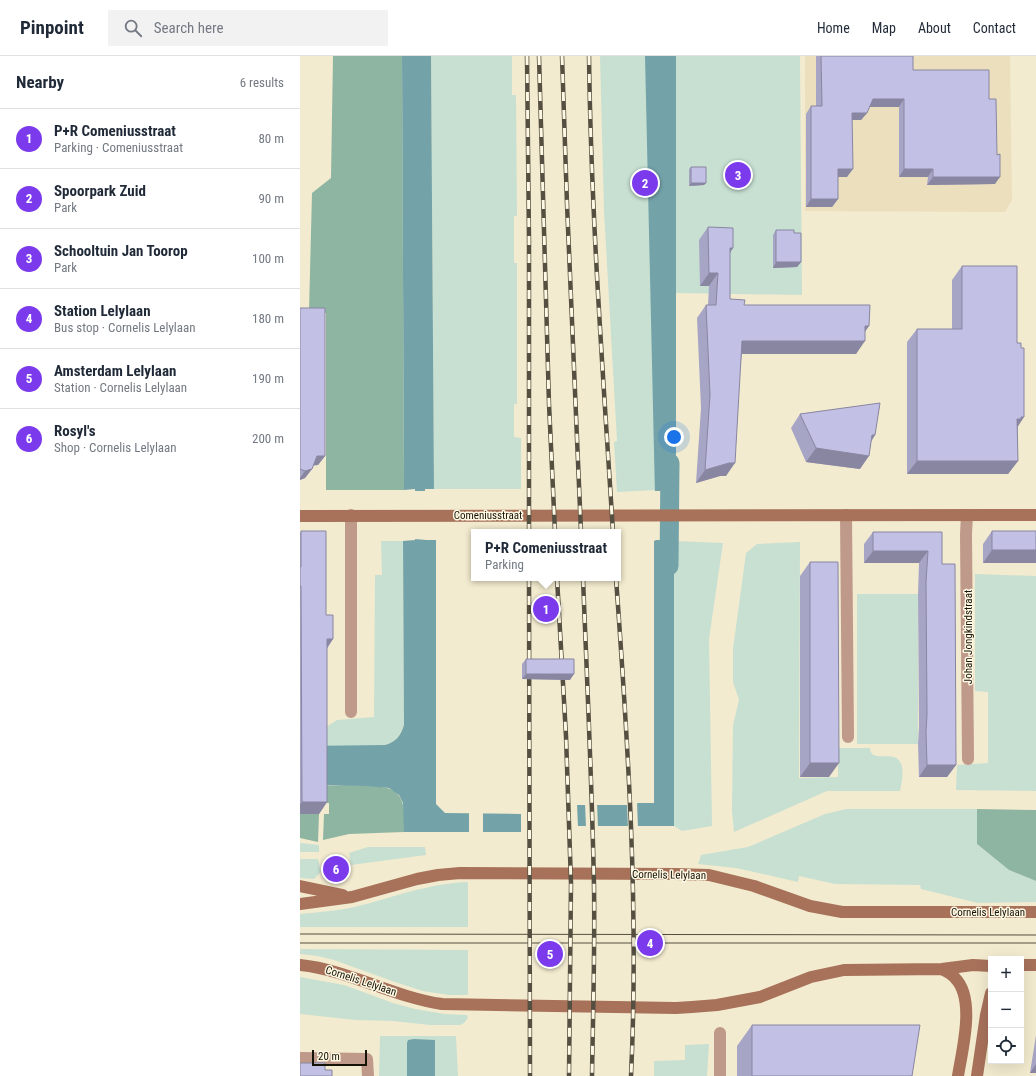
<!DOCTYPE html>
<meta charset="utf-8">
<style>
:root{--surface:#fff;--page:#f2f2f3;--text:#1f2937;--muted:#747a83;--line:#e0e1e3;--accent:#7c3aed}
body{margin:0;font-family:"Roboto Condensed",sans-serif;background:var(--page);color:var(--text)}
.controls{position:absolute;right:12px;bottom:12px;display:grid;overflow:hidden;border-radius:0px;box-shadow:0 4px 16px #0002}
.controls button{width:36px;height:36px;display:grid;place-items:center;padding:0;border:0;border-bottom:1px solid var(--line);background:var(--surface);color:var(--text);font:20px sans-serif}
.scale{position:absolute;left:12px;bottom:10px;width:55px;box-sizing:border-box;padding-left:4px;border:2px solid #151208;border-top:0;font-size:11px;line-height:14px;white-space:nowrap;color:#151208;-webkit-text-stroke:3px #fff8e2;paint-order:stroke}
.you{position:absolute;left:374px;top:381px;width:14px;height:14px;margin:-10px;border:3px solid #fff;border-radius:50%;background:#1a73e8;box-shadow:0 0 0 6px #1a73e833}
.badge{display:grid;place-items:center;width:26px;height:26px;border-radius:50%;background:var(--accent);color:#fff;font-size:13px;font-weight:700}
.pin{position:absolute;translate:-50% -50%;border:2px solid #fff;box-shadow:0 1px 4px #0006}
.popup{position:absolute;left:171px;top:473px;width:150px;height:52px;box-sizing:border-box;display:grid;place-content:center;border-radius:0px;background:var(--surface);filter:drop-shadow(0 1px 3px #0005);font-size:13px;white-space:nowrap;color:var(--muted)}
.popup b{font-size:15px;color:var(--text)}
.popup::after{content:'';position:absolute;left:50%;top:100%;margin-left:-8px;border:8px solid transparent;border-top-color:var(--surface)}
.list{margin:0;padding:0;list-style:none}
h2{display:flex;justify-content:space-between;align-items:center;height:52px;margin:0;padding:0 16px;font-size:17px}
h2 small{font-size:13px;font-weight:400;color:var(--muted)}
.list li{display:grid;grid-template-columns:26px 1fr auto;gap:12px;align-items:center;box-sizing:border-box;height:60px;padding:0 16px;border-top:1px solid var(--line)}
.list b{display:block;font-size:15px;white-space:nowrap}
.list p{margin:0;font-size:13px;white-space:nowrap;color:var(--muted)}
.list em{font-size:13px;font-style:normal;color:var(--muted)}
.icon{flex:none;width:22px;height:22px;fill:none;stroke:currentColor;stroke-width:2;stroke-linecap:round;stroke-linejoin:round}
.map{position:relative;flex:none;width:736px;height:1020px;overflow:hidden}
header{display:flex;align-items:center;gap:24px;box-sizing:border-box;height:56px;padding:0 20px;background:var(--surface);border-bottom:1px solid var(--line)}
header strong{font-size:19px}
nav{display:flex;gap:22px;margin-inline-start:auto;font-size:14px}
.search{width:280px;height:36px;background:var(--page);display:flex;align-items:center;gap:10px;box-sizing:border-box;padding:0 14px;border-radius:0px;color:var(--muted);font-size:15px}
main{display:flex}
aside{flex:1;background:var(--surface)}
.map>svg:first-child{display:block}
.built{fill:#ebdfbd}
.green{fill:#c7e0d2}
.forest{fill:#8db5a1}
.water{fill:#73a3a9}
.pier{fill:#f3ebcf}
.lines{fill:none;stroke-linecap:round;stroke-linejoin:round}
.canal{stroke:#73a3a9;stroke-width:19}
.street{stroke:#bf9989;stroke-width:12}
.secondary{stroke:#a7715a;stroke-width:12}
.tram{stroke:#544f40;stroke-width:1}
.rail-casing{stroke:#544f40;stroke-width:4.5}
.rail{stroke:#fff8e2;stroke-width:3;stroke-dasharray:9;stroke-linecap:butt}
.wall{fill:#a7a5c5}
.shaded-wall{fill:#8886a0}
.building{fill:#c2c0e5;stroke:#8886a0}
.labels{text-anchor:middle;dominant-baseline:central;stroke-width:3;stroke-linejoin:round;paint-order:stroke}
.street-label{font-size:11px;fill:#151208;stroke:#fff8e2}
</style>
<header>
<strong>Pinpoint</strong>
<div class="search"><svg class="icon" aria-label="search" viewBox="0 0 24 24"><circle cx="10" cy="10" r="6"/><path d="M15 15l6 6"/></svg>Search here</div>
<nav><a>Home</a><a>Map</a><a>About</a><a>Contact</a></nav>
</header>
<main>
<aside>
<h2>Nearby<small>6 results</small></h2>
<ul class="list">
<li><span class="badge">1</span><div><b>P+R Comeniusstraat</b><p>Parking · Comeniusstraat</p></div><em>80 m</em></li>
<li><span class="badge">2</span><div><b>Spoorpark Zuid</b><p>Park</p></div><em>90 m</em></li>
<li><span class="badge">3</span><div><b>Schooltuin Jan Toorop</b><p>Park</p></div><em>100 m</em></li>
<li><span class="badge">4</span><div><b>Station Lelylaan</b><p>Bus stop · Cornelis Lelylaan</p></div><em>180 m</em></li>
<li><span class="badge">5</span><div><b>Amsterdam Lelylaan</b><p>Station · Cornelis Lelylaan</p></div><em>190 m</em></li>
<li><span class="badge">6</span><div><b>Rosyl's</b><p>Shop · Cornelis Lelylaan</p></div><em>200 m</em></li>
</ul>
</aside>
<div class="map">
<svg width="736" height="1020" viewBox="0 0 736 1020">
<rect width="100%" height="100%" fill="#f3ebcf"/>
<path class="built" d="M505 0H710L712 144 705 156 505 155Z"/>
<path class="green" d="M131 0H212V39H216L217 160H214V207H217V348H214V381L221 382V433H134Z
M300 0H500L502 239 376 237V433L317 436 314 386 317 385 304 155Z
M81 485H103L104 669C100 681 93 688 80 690H19L20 675 37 664 74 661 75 519H82Z
M374 485 423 487 409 583 412 770 382 775 374 770Z
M500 486 499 722 538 721V692H570C571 714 613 678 600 735H527L434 776 432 754 433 669 439 644 433 626V593L446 497 457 488Z
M675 518 736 520V735L656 734 657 709 688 707V636L675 635Z
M557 538H618V688H557Z
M546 753H677V788L709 814 736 825V846L678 847 621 833 620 829 535 828 499 820 498 826 436 812 398 808 401 799 448 791 525 758Z
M0 787 19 789V796H0Z
M68 791H125L126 799 51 809 49 797Z
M0 803H18L21 816 14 823 0 822Z
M167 826 168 828V871H0V858C18 856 37 855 55 851 94 841 126 828 167 826Z
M0 893 168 894V938L167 939H149L123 935 92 925 34 904 18 900 0 898Z
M0 921 44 929 93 947 115 953 145 958 167 959 168 962 164 967 160 969H130L93 965 56 964 0 958Z
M80 980H156L158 1020H135V984L107 987V1020H79Z
M409 988 407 1020H354V1005L385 1004V989Z"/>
<path class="forest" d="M33 0H102L104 434H26V257L9 256 12 137 31 122Z
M19 730C36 730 74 727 90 733 96 735 100 740 102 746 106 755 104 767 104 776L49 778 23 784 24 758H29V747H19Z
M677 753 736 754V825L709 814 677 788Z
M0 758H19L18 786 0 782Z"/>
<path class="water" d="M102 0H131L134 433H125V484H136V748L145 757 221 758 270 749H335L338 747H354V485L356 484 345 0H376V433H364V484L374 485V770H270L220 776H104L103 747 99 739 89 732 67 730 0 729V690L85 689C96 686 101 679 104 669L103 485 115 484V433L104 434Z
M114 983 135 984V1020H107V987L108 984Z"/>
<path class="pier" d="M114 435H127V484L114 483Z
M353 435H366V483L376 484H353Z
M337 746 338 772H328L327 747Z
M270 747H277L278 772 221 778V756Z
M285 747H297L298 772H286Z
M169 756H183V777H169Z"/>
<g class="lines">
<path class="canal" d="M369 510 370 407"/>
<path class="street" d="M546 459 548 681
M667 459 666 478 668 703
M51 656V459
M0 1002 67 1003 68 1020
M420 1020V977"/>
<path class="secondary" d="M0 460 736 459
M0 830 43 839
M0 848 52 841 117 823 138 819 160 817 375 818 409 819 454 830 510 850 542 856H736
M0 909C49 914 93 941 142 948L376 952 392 951 417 949 460 941 511 921 544 914 642 913 673 909 691 910
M721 909H736
M642 913C647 916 652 918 655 922 676 943 662 994 658 1020
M677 1020 686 959 691 937"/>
<path class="tram" d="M0 878 736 879
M0 887H736"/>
<g class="rail-casing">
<path id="rail" d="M227 0 229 184V476
M239 0 249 348 255 476
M262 0 267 148 281 476
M289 0C291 159 303 317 313 476
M229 522 230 1020
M257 522 266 680 271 827 269 1020
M283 522C287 625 292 727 294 830 295 893 293 957 292 1020
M316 522C328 688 339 854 331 1020"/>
</g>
<use href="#rail" class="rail"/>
</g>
<path class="wall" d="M516 0H613V14L689 43 695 128 627 129 628 121H599V51H569L567 57 561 64H552L547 121H538V143L532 151H506V58L511 50H516Z
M391 111 406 127 404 129 389 130V113Z
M408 171 433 192 430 197V243L444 249 565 277 556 298H442L426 420H420L396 427 401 352 397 262 406 249H408L409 230H400L399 184Z
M476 174 494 177 501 206 497 211 473 212V179Z
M662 210 718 371V405L708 418H607V286L617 273H652V224Z
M0 252 25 400 18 409H13L12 413 5 422 0 424Z
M500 358 575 379 571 386 560 413 506 406 491 372Z
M1 475 33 583 27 593V746L19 758H0V477Z
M692 475H736L683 507V488Z
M573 476H642V508L656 709 647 721H619L618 688 619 670 618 538 619 507H564V488Z
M510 506 529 721H500V520Z
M226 603 270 624 222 623V608Z
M452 969 612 1020H437V990Z
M736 979V1017H730Z"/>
<path class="shaded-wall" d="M573 43H604L599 51H567Z
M552 57H567L561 64H547Z
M538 113H553L547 121H532Z
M604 113H633L628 121H599Z
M633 121H700L695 128 627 129Z
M391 127H406L404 129 389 130Z
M511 143H538L532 151H506Z
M430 192H433L424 205Z
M476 206H501L497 211 473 212Z
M409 217H418L409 230H400Z
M565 270H569L560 283Z
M442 285H565L556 298H433Z
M721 361H724L715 375 717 363Z
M572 379H575L566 393Z
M516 392 569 400 560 413 506 406Z
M17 400H25L18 409 10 410Z
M617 405H718L708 418H607Z
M429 407H435L426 420H420L396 427 405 414Z
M12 413 5 422 0 424V422L5 415Z
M692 494H736V507H683Z
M573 495H628L619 507H564Z
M27 583H33L25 594Z
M226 618H274L270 624 222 623Z
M510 707H539L529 721H500Z
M627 709H656L647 721H619Z
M2 746H27L19 758H0V748Z
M736 1008V1017H730Z"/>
<path class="building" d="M521 0H613V14H689V43H696L697 99 700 98V121H633V113H604V43H573L567 57H552L553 113H538V143H511V50H522Z
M391 111H406V127H391Z
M408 171 433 172V192H430V243L445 244 444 249H570L569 270H565V285H442L435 407H429L405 414 410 339 406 249H416L418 217H409Z
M476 174H494V177H501V206H476Z
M662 210H717V287H721V292H724V361H721V363H717L718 405H617V273H662Z
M0 252H25V400H17L12 413 5 415 0 413Z
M580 347 575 379H572L569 400 516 392 500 358Z
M1 475H26V559H33V583H27V746H2L1 530H0V511H1Z
M692 475H736V494H692Z
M573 476H642V508H655L656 709H627L626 676 627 658 626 526 628 495H573Z
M510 506H538L539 707H510Z
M226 603H274V618H226Z
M452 969H620L612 1020H452Z
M0 1007H25V1014H32V1020H0Z"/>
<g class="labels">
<g class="street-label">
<text x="188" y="459">Comeniusstraat</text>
<text transform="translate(668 581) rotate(-90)">Johan Jongkindstraat</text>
<text transform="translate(369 819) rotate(1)">Cornelis Lelylaan</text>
<text x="688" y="856">Cornelis Lelylaan</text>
<text transform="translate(61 925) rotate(18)">Cornelis Lelylaan</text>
</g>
</g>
</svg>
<div class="controls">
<button>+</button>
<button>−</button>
<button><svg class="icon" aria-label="locate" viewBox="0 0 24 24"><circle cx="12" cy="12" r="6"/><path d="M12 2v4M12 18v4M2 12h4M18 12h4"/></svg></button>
</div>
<div class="scale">20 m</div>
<div class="you"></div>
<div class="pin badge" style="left:246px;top:553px">1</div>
<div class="popup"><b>P+R Comeniusstraat</b>Parking</div>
<div class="pin badge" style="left:345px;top:127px">2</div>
<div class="pin badge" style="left:438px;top:119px">3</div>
<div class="pin badge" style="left:350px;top:887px">4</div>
<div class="pin badge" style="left:250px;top:898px">5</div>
<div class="pin badge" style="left:36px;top:813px">6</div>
</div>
</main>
